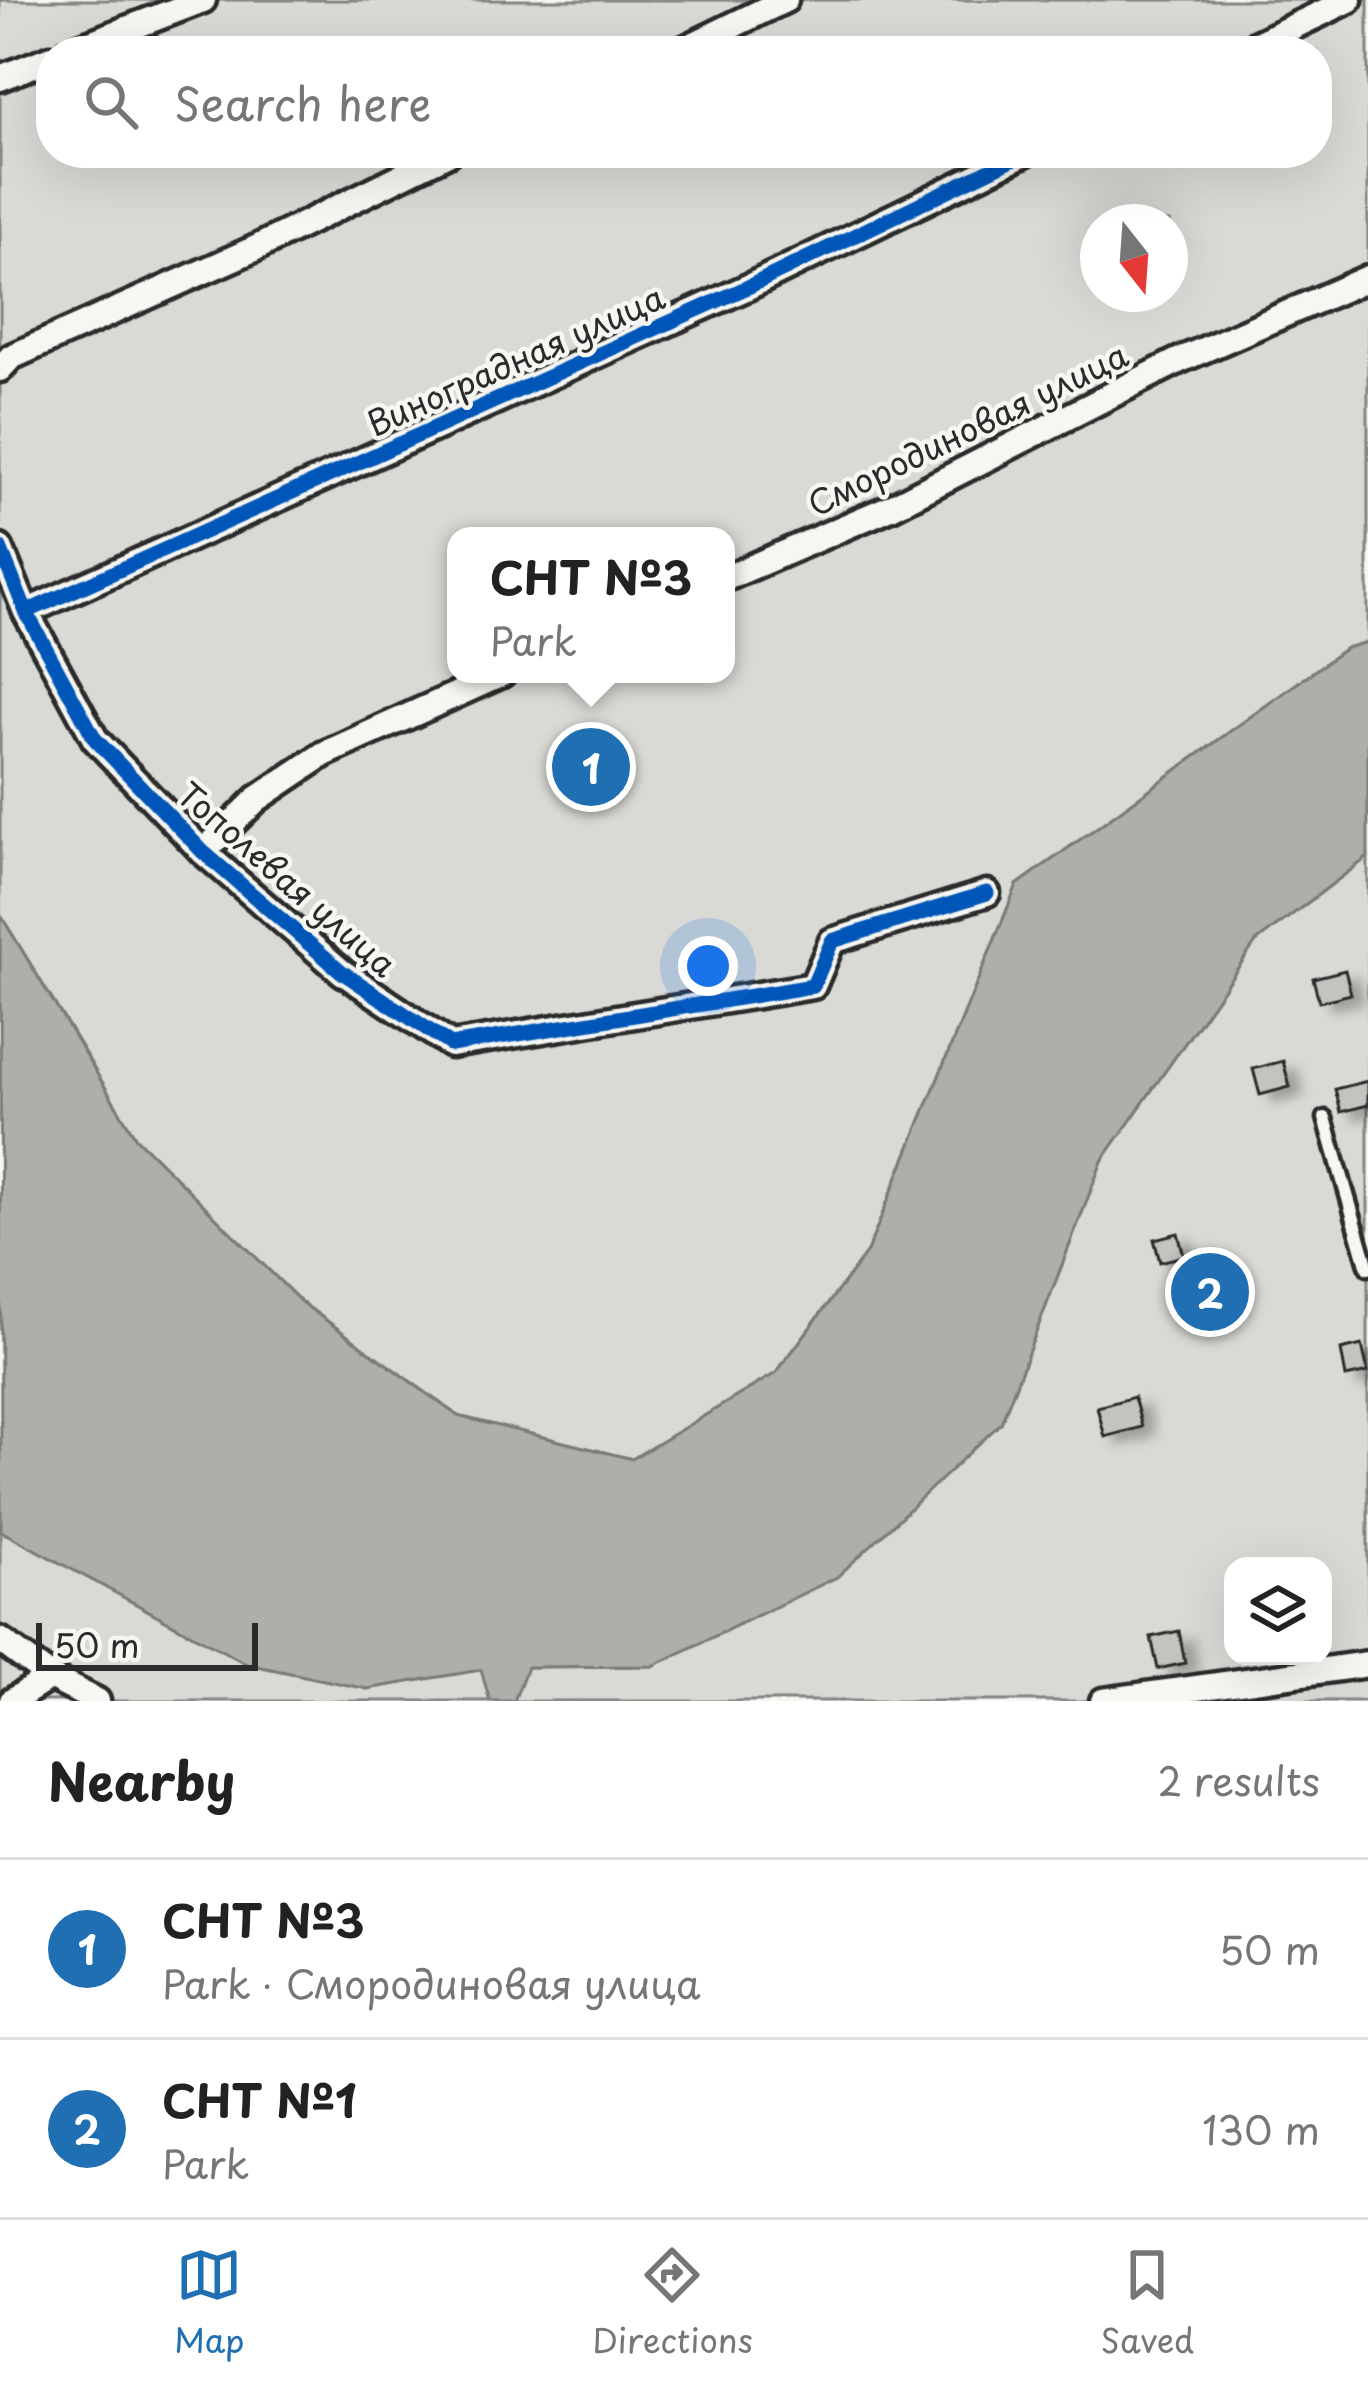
<!DOCTYPE html>
<meta charset="utf-8">
<style>
:root{--surface:#fff;--page:#f6f6f6;--text:#222;--muted:#767676;--line:#e0e0e0;--accent:#1f6fb2}
body{margin:0;font-family:"Playpen Sans",sans-serif;background:var(--page);color:var(--text)}
.controls{position:absolute;right:36px;bottom:36px;display:grid;overflow:hidden;border-radius:24px;box-shadow:0 12px 48px #0002}
.controls button{width:108px;height:108px;display:grid;place-items:center;padding:0;border:0;border-bottom:3px solid var(--line);background:var(--surface);color:var(--text);font:60px sans-serif}
.compass{position:absolute;left:1080px;top:204px;width:108px;height:108px;border-radius:50%;background:var(--surface);box-shadow:0 12px 48px #0002;rotate:163deg}
.scale{position:absolute;left:36px;bottom:30px;width:222px;box-sizing:border-box;padding-left:12px;border:6px solid #2b2b2b;border-top:0;font-size:33px;line-height:42px;white-space:nowrap;color:#2b2b2b;-webkit-text-stroke:9px #f6f6f2;paint-order:stroke}
.you{position:absolute;left:708px;top:966px;width:42px;height:42px;margin:-30px;border:9px solid #fff;border-radius:50%;background:#1a73e8;box-shadow:0 0 0 18px #1a73e833}
.badge{display:grid;place-items:center;width:78px;height:78px;border-radius:50%;background:var(--accent);color:#fff;font-size:39px;font-weight:700}
.pin{position:absolute;translate:-50% -50%;border:6px solid #fff;box-shadow:0 3px 12px #0006}
.popup{position:absolute;left:447px;top:527px;width:288px;height:156px;box-sizing:border-box;display:grid;place-content:center;border-radius:24px;background:var(--surface);filter:drop-shadow(0 3px 9px #0005);font-size:39px;white-space:nowrap;color:var(--muted)}
.popup b{font-size:45px;color:var(--text)}
.popup::after{content:'';position:absolute;left:50%;top:100%;margin-left:-24px;border:24px solid transparent;border-top-color:var(--surface)}
.list{margin:0;padding:0;list-style:none}
h2{display:flex;justify-content:space-between;align-items:center;height:156px;margin:0;padding:0 48px;font-size:51px}
h2 small{font-size:39px;font-weight:400;color:var(--muted)}
.list li{display:grid;grid-template-columns:78px 1fr auto;gap:36px;align-items:center;box-sizing:border-box;height:180px;padding:0 48px;border-top:3px solid var(--line)}
.list b{display:block;font-size:45px;white-space:nowrap}
.list p{margin:0;font-size:39px;white-space:nowrap;color:var(--muted)}
.list em{font-size:39px;font-style:normal;color:var(--muted)}
.icon{flex:none;width:66px;height:66px;fill:none;stroke:currentColor;stroke-width:2;stroke-linecap:round;stroke-linejoin:round}
.map{position:relative;flex:none;width:1368px;height:1701px;overflow:hidden}
.search{position:absolute;background:var(--surface);box-shadow:0 12px 48px #0002;left:36px;right:36px;top:36px;height:132px;display:flex;align-items:center;gap:30px;box-sizing:border-box;padding:0 42px;border-radius:48px;color:var(--muted);font-size:45px}
.sheet{height:516px;background:var(--surface)}
nav{display:flex;justify-content:space-around;align-items:center;box-sizing:border-box;height:168px;border-top:3px solid var(--line);background:var(--surface);font-size:33px;color:var(--muted)}
nav a{display:grid;justify-items:center;gap:6px}
nav .on{color:var(--accent)}
.map>svg:first-child{display:block}
.green{fill:#d9d9d5;stroke:#828280;stroke-width:3;fill-rule:evenodd}
.water{fill:#aeaeab;stroke:#7a7a78;stroke-width:3}
.building{fill:#c3c3c0;stroke:#2b2b2b;stroke-width:3;filter:url(#shadow)}
.lines{fill:none;stroke-linecap:round;stroke-linejoin:round}
.service-casing{stroke:#2b2b2b;stroke-width:21}
.minor-casing{stroke:#2b2b2b;stroke-width:33}
.service{stroke:#f6f6f2;stroke-width:12}
.minor{stroke:#f6f6f2;stroke-width:24}
.cycleway-casing{stroke:#f6f6f2;stroke-width:22}
.cycleway{stroke:#0057b8;stroke-width:15}
.labels{text-anchor:middle;dominant-baseline:central;stroke-width:9;stroke-linejoin:round;paint-order:stroke}
.street-label{font-size:33px;fill:#2b2b2b;stroke:#f6f6f2}
</style>
<div class="map">
<svg width="1368" height="1701" viewBox="0 0 1368 1701">
<defs>
<filter id="shadow"><feDropShadow dx="13" dy="8" stdDeviation="6" flood-color="#0004"/></filter>
</defs>
<rect width="100%" height="100%" fill="#f6f6f2"/>
<filter id="ink" filterUnits="userSpaceOnUse"><feTurbulence type="fractalNoise" baseFrequency=".00833" numOctaves="2"/><feDisplacementMap in="SourceGraphic" scale="24" xChannelSelector="R" yChannelSelector="G"/><feConvolveMatrix kernelMatrix="1 2 1 2 8 2 1 2 1" color-interpolation-filters="sRGB"/></filter>
<g filter="url(#ink)">
<path class="green" d="M0 0H1368V642L1346 648 1017 885 867 1252 776 1373 632 1459 458 1416 301 1302 136 1138 0 914ZM51 51H1317V153H51ZM1098 222H1170V294H1098ZM456 536H726V674H456Z
M1368 857V1701H511L527 1667 653 1666 1001 1423 1102 1161 1256 942ZM1233 1566H1323V1656H1233Z
M0 1525 1 1532 367 1689 482 1669 490 1701H0Z"/>
<path class="water" d="M1368 642V857L1256 942 1102 1161 1001 1423 837 1577 653 1666 527 1667 514 1701H490L481 1670 367 1689 247 1664 1 1531 0 914 136 1138 301 1302 458 1416 632 1459 776 1373 867 1252 1017 885 1346 648Z"/>
<path class="building" d="M1345 970 1351 994 1319 1002 1313 978Z
M1283 1061 1290 1087 1260 1095 1253 1069Z
M1368 1081V1105L1341 1112 1335 1089Z
M1178 1233 1184 1256 1160 1262 1154 1239Z
M1362 1345 1368 1372 1346 1377 1341 1350Z
M1134 1397 1142 1427 1105 1437 1097 1407Z
M1179 1631 1185 1663 1158 1669 1151 1637Z"/>
<g class="lines">
<g class="service-casing">
<path id="service" d="M1325 1118 1368 1268"/>
</g>
<g class="minor-casing">
<path id="minor" d="M69 51 203 0
M680 51 785 0
M1242 51 1349 0
M0 78 51 58
M0 369 11 357 254 249 448 153
M0 548 26 612 95 739 203 852 342 972 451 1045 813 986 832 941 987 893
M726 578 891 507 1178 361 1368 278
M26 612 748 287 1025 153
M203 852 257 799 324 754 502 674
M0 1640 50 1677 97 1701
M12 1701 50 1677
M1103 1701 1368 1664"/>
</g>
<use href="#service" class="service"/>
<use href="#minor" class="minor"/>
<g class="cycleway-casing">
<path id="cycleway" d="M0 548 26 612 95 739 203 852 342 972 451 1045 813 986 832 941 987 893
M26 612 748 287 1025 153"/>
</g>
<use href="#cycleway" class="cycleway"/>
</g>
</g>
<g class="labels">
<g class="street-label">
<text transform="translate(515 359) rotate(-24)">Виноградная улица</text>
<text transform="translate(967 428) rotate(-26)">Смородиновая улица</text>
<text transform="translate(288 878) rotate(41)">Тополевая улица</text>
</g>
</g>
</svg>
<div class="controls">
<button><svg class="icon" aria-label="layers" viewBox="0 0 24 24"><path d="M12 4l9 5-9 5-9-5zM3 14l9 5 9-5"/></svg></button>
</div>
<svg class="compass" viewBox="-18 -18 36 36"><path d="M0-13l5 13h-10z" fill="#e53935"/><path d="M0 13l5-13h-10z" fill="#767676"/></svg>
<div class="scale">50 m</div>
<div class="you"></div>
<div class="pin badge" style="left:591px;top:767px">1</div>
<div class="popup"><b>СНТ №3</b>Park</div>
<div class="pin badge" style="left:1210px;top:1292px">2</div>
<div class="search"><svg class="icon" aria-label="search" viewBox="0 0 24 24"><circle cx="10" cy="10" r="6"/><path d="M15 15l6 6"/></svg>Search here</div>
</div>
<section class="sheet">
<h2>Nearby<small>2 results</small></h2>
<ul class="list">
<li><span class="badge">1</span><div><b>СНТ №3</b><p>Park · Смородиновая улица</p></div><em>50 m</em></li>
<li><span class="badge">2</span><div><b>СНТ №1</b><p>Park</p></div><em>130 m</em></li>
</ul>
</section>
<nav>
<a class="on"><svg class="icon" aria-label="map" viewBox="0 0 24 24"><path d="M3 6l6-2 6 2 6-2v14l-6 2-6-2-6 2zM9 4v14M15 6v14"/></svg>Map</a>
<a><svg class="icon" aria-label="directions" viewBox="0 0 24 24"><path d="M12 3l9 9-9 9-9-9zM9 14v-3h6M13 9l2 2-2 2"/></svg>Directions</a>
<a><svg class="icon" aria-label="saved" viewBox="0 0 24 24"><path d="M7 4h10v16l-5-4-5 4z"/></svg>Saved</a>
</nav>
